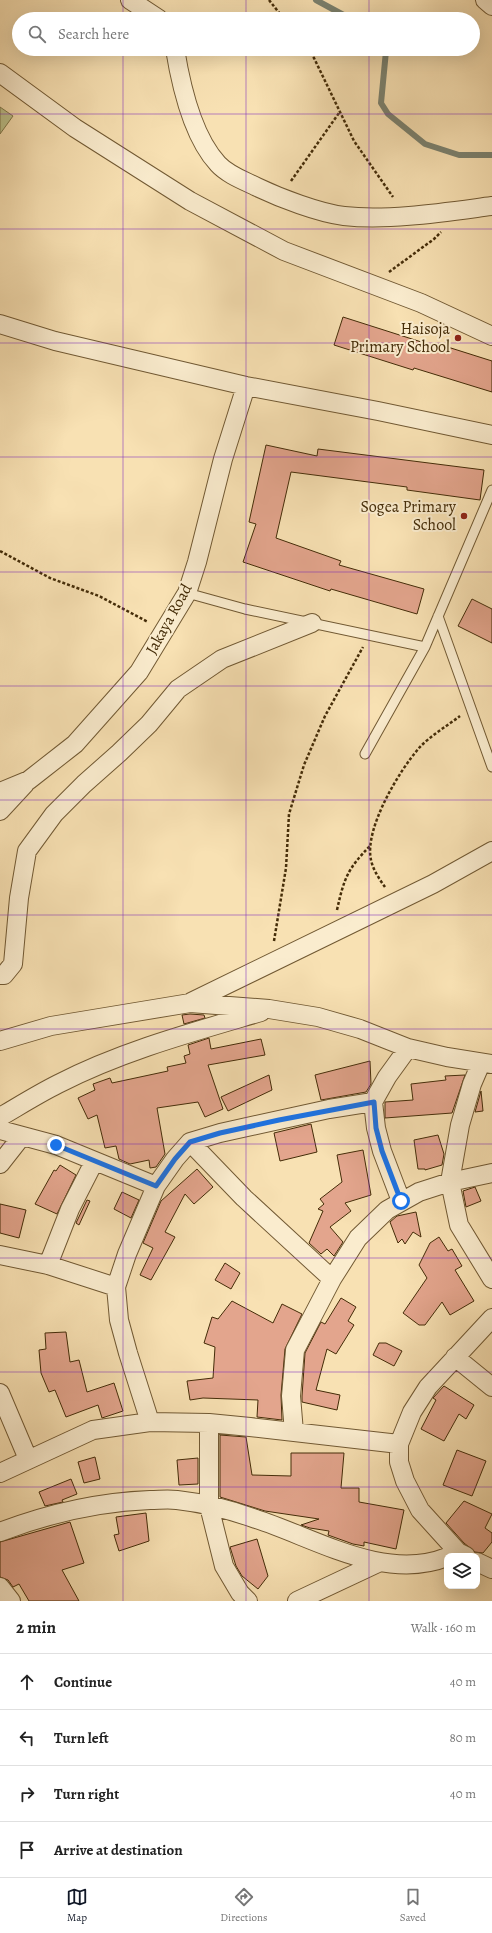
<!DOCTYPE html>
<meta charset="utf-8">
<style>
:root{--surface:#fff;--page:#f2f2f2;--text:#222;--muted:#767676;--line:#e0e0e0;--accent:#111827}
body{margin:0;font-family:Alegreya,serif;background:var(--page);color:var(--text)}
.controls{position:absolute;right:12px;bottom:12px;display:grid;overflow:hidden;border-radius:8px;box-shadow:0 4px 16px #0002}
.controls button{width:36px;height:36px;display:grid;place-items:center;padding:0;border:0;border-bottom:1px solid var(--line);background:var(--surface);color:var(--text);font:20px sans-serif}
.stop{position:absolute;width:12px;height:12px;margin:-9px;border:3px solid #1a73e8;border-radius:50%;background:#fff}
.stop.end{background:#1a73e8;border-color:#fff;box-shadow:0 1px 4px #0008}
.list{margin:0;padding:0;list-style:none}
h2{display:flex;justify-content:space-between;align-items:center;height:52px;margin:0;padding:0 16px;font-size:17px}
h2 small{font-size:13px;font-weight:400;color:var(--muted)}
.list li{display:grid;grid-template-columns:26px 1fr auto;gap:12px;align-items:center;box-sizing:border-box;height:56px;padding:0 16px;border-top:1px solid var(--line)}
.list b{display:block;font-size:15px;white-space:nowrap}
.list em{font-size:13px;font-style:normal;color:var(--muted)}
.icon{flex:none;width:22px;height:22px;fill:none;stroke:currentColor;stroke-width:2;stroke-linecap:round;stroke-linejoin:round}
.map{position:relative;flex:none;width:492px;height:1601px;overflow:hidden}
.search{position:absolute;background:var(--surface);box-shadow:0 4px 16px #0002;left:12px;right:12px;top:12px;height:44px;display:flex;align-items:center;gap:10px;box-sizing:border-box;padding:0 14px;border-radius:22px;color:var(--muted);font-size:15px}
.sheet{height:276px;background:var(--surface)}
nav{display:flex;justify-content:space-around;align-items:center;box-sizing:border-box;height:56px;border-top:1px solid var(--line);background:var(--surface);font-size:11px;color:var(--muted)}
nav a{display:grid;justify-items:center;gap:2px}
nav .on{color:var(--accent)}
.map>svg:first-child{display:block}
.green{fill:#bdc38d;stroke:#80784a}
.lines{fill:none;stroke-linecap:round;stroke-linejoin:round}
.stream{stroke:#7b8270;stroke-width:6}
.building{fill:#e3a58d;stroke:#442c08}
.lane-casing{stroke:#715933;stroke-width:11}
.street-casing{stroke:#715933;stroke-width:20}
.path{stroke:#442c08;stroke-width:2.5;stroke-dasharray:3 2;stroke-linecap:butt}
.lane{stroke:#faecce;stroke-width:9}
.street{stroke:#faecce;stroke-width:18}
.route{stroke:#1a73e8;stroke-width:5}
.grid{fill:none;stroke:#7b2cbf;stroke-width:1;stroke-opacity:0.55}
.poi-dot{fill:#8f2418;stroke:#faecce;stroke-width:1.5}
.labels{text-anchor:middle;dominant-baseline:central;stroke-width:4;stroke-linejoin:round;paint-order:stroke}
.poi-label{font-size:16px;fill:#442c08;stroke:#faecce;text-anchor:end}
.street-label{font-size:16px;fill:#442c08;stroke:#faecce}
</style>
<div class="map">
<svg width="492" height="1601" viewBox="0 0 492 1601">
<rect width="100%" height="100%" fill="#f8e1b3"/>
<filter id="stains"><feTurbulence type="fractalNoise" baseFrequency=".005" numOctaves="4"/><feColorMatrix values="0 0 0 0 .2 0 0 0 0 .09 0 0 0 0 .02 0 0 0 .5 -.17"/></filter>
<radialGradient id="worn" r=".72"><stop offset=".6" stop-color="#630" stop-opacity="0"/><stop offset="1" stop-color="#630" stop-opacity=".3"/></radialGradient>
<path class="green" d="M0 107 13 116 0 134Z"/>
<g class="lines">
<path class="stream" d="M316 0 351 19
M384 49 386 51 381 103 388 114 425 144 459 155H492"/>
</g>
<path class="building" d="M343 317 434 346 435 343 492 361V392L414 368 413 370 334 345Z
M266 445 317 456 318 449 484 470 480 500 407 490V487L291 472 276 538 341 561 339 565 424 589 417 614 331 589 330 591 243 562 256 524 249 522Z
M472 599 492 609V643L458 626Z
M190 1014 204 1015 205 1018 184 1024 182 1015Z
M209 1038 211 1049 261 1039 265 1055 208 1065 223 1109 205 1117 198 1102 157 1108 165 1154 156 1167 150 1168 149 1160 130 1164 119 1159 116 1146 105 1148 97 1115 88 1119 78 1098 95 1090 93 1084 110 1078 112 1083 168 1071 167 1067 186 1063 184 1056 190 1054 188 1045Z
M370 1061 371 1084 366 1092 321 1100 315 1075Z
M269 1075 272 1090 228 1111 221 1097Z
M465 1075 452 1113 385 1118V1102L413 1100 411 1084 446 1080 445 1076Z
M481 1091 483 1111 475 1112Z
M311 1124 317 1152 280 1161 274 1133Z
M438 1135 444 1154 442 1165 425 1170V1169H418L414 1140Z
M363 1150 371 1195 345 1203 351 1211 330 1227 343 1242 334 1256 327 1249 321 1254 309 1243 323 1211 318 1209 324 1204 320 1199 342 1182 337 1155Z
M60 1165 76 1175 57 1214 35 1204 54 1170 56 1171Z
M197 1169 213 1187 194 1204 185 1194 165 1232 175 1237 151 1280 140 1275 153 1248 143 1243 161 1201Z
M475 1187 481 1201 466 1207 463 1191Z
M122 1192 139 1200 131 1218 114 1209Z
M87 1200 90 1201 79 1225 76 1223Z
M0 1204 26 1210 19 1238 0 1233Z
M416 1212 421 1237 413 1232 405 1244 402 1239 398 1243 390 1222 397 1216Z
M439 1237 448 1251 452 1249 462 1266 455 1270 474 1301 450 1315 442 1302 425 1325H419L403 1313 427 1278 419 1265 430 1243Z
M225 1263 240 1273 231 1289 215 1280Z
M341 1298 356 1307 348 1321 354 1325 336 1354 327 1349 316 1390 340 1395 337 1410 302 1402V1396L305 1353 321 1322 325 1324Z
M232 1301 273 1323 282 1304 302 1314 285 1349 281 1395 282 1420 257 1417 258 1400 203 1398 190 1400 187 1381 213 1378 215 1347 204 1343 212 1317 218 1319Z
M66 1332 70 1362 79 1360 87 1392 114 1383 123 1411 102 1418 98 1405 66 1417 55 1390 49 1392 41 1373 39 1350 46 1349 45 1333Z
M379 1343H386L402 1351 394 1366 373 1355Z
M444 1386 474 1405 466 1419 459 1414 444 1441 421 1429 436 1400 433 1398Z
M220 1435 246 1437 252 1475 291 1476V1453H344L341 1488H359V1502L404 1510 396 1549 364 1542V1546L353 1544 328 1535 329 1531 310 1528 301 1525 319 1519 265 1511 220 1497Z
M457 1450 486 1461 472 1496 443 1485Z
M95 1457 100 1479 84 1483 78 1462Z
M198 1458V1484L179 1485 177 1460Z
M71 1479 77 1494 62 1500 63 1502 45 1506 39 1492Z
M464 1501 492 1514 485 1528 492 1533V1542L483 1553 475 1552 464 1543 446 1523Z
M146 1513 149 1541 119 1551 114 1535 119 1534 116 1517Z
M70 1522 84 1563 62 1570 79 1601H29L19 1584 13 1587 8 1580 0 1577V1542Z
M257 1539 268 1576 258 1589 242 1576 236 1566 230 1547Z"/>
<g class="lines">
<g class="lane-casing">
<path id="lane" d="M187 593 245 609 425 647
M438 616 492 767
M365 754 425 647 492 490"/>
</g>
<g class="street-casing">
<path id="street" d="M130 0 159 19
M485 0 492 6
M175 49C181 86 192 136 218 164 228 175 245 181 257 187 280 198 319 213 344 216 389 221 446 212 492 206
M0 73 75 128 190 201 284 251 421 303 492 336
M0 324 55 341 246 386 378 411 492 435
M0 792 29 780 75 744 139 672 187 593 197 562 223 459 246 386
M0 811 25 784
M0 975H4L13 964 19 898 27 851 54 814 84 784 119 753 149 724 178 689 222 659 312 623
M191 1002 433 884 492 851
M0 1041 51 1026 190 1003 269 1009 318 1017 360 1029 408 1048 447 1057 492 1064
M481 1063 472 1084 460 1125 450 1182 459 1225 492 1279
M0 1117C19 1106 38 1094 58 1084 122 1051 193 1032 261 1012
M0 1130 56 1145 156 1186
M190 1142 244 1198 332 1279
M0 1164 22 1136
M401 1201 382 1151 376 1128 373 1102 387 1077 408 1048
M0 1255 48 1265 116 1287
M48 1265 70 1209 94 1162
M455 1357 492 1387
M0 1393 28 1459
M150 1422 128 1353 119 1320 116 1287 127 1254 156 1186 175 1159 190 1142 220 1133 329 1109 373 1102
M209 1423V1506L224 1566 240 1593 248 1601
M294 1432 291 1396 295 1350 332 1279 358 1238 387 1210 419 1192 450 1182 492 1173
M0 1473 93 1430 150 1422 209 1423 250 1427 399 1444
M0 1532C47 1514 99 1502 150 1500 159 1500 168 1499 177 1500 204 1503 231 1510 256 1519 315 1538 385 1582 447 1557
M466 1556 458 1552 420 1510 405 1481 399 1462V1444L412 1412 428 1387 492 1318
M477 1562 492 1569
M0 1587 11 1601
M297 1601 380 1562"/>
</g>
<path class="path" d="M269 0 284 19
M307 49 314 58 354 141 393 197
M291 181 339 113
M389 272 434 239 441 232
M0 551 50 578 99 596 148 622
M385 887C380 880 373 870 371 860 364 829 399 771 419 748 430 736 447 726 460 716
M337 910C344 878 348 868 371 845
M274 941 286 868 289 814 304 765 325 716 363 647"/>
<use href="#lane" class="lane"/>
<use href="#street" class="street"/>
</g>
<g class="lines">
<path class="route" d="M56 1145 156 1186 175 1159 190 1142 220 1133 279 1120 374 1102 376 1128 382 1151 401 1201"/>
</g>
<path class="grid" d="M123 0V19M246 0V19M369 0V19M123 49V1601M246 49V1601M369 49V1601M0 114H492M0 229H492M0 343H492M0 457H492M0 572H492M0 686H492M0 800H492M0 915H492M0 1029H492M0 1144H492M0 1258H492M0 1372H492M0 1487H492"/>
<g class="poi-dot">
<circle cx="458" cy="338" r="4"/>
<circle cx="464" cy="516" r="4"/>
</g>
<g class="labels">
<g class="poi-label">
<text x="450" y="329">Haisoja<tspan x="450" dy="18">Primary School</tspan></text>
<text x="456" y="507">Sogea Primary<tspan x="456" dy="18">School</tspan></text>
</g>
<g class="street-label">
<text transform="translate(169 619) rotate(-61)">Jakaya Road</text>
</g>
</g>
<rect width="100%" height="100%" filter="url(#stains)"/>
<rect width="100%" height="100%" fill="url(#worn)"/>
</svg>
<div class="controls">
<button><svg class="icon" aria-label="layers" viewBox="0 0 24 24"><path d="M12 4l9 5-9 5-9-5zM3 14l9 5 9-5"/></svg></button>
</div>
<div class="stop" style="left:401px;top:1201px"></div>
<div class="stop end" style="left:56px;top:1145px"></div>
<div class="search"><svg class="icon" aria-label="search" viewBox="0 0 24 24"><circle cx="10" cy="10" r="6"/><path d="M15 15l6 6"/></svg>Search here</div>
</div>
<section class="sheet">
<h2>2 min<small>Walk · 160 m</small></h2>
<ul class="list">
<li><svg class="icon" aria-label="ahead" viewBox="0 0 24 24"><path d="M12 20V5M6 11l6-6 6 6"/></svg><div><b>Continue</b></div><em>40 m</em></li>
<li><svg class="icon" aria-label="left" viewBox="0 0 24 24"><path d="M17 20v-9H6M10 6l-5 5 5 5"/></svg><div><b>Turn left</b></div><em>80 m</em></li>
<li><svg class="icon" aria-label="right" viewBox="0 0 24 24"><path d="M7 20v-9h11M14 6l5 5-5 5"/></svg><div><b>Turn right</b></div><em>40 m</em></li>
<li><svg class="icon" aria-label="arrive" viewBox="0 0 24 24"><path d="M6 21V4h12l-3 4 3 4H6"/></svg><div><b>Arrive at destination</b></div></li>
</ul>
</section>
<nav>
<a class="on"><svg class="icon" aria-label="map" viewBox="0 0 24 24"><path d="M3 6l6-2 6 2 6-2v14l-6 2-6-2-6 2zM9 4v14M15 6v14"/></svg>Map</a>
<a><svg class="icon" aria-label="directions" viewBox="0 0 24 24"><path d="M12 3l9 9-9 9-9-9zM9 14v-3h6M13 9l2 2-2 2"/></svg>Directions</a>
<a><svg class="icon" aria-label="saved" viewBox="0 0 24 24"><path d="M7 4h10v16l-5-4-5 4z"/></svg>Saved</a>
</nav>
